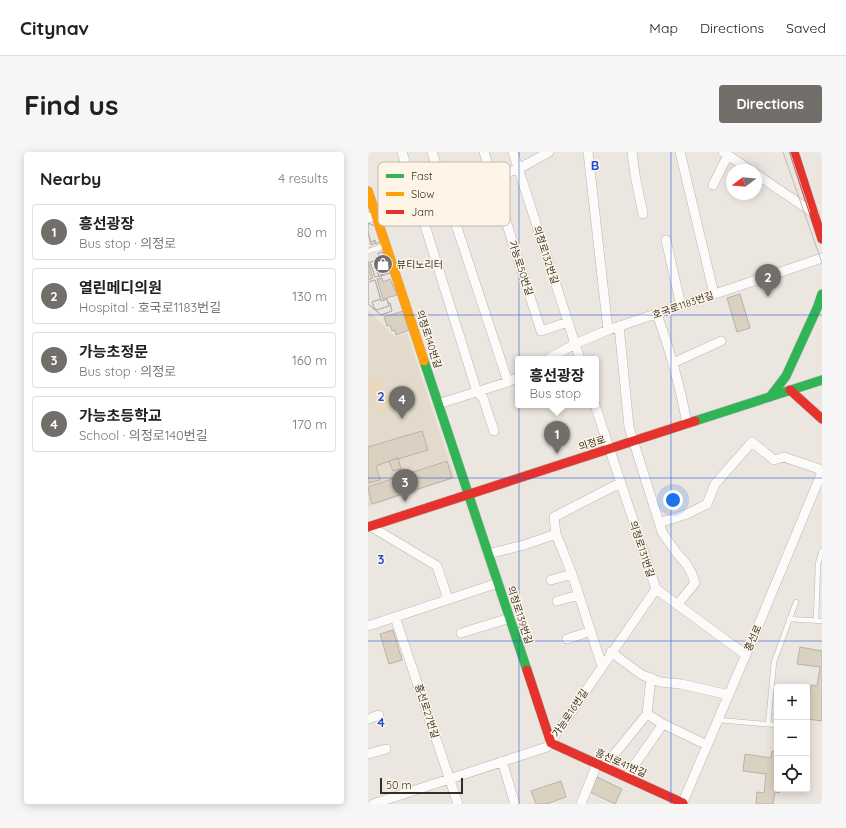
<!DOCTYPE html>
<meta charset="utf-8">
<style>
:root{--surface:#fff;--page:#f6f6f6;--text:#202124;--muted:#757577;--line:#e0e0e0;--accent:#726e69}
body{margin:0;font-family:Quicksand,"Noto Sans KR",sans-serif;background:var(--page);color:var(--text)}
.controls{position:absolute;right:12px;bottom:12px;display:grid;overflow:hidden;border-radius:4px;box-shadow:0 2px 10px #0003}
.controls button{width:36px;height:36px;display:grid;place-items:center;padding:0;border:0;border-bottom:1px solid var(--line);background:var(--surface);color:var(--text);font:20px sans-serif}
.compass{position:absolute;left:358px;top:12px;width:36px;height:36px;border-radius:50%;background:var(--surface);box-shadow:0 2px 10px #0003;rotate:254deg}
.scale{position:absolute;left:12px;bottom:10px;width:83px;box-sizing:border-box;padding-left:4px;border:2px solid #312e29;border-top:0;font-size:11px;line-height:14px;white-space:nowrap;color:#312e29;-webkit-text-stroke:3px #fef5e7;paint-order:stroke}
.you{position:absolute;left:305px;top:348px;width:14px;height:14px;margin:-10px;border:3px solid #fff;border-radius:50%;background:#1a73e8;box-shadow:0 0 0 6px #1a73e833}
.badge{display:grid;place-items:center;width:26px;height:26px;border-radius:50%;background:var(--accent);color:#fff;font-size:13px;font-weight:700}
.pin{position:absolute;translate:-50% -33px;filter:drop-shadow(0 1px 2px #0008)}
.pin::after{content:'';position:absolute;top:21px;width:14px;height:12px;background:inherit;clip-path:polygon(0 0,100% 0,50% 100%)}
.popup{position:absolute;left:147px;top:204px;width:84px;height:52px;box-sizing:border-box;display:grid;place-content:center;border-radius:4px;background:var(--surface);filter:drop-shadow(0 1px 3px #0005);font-size:13px;white-space:nowrap;color:var(--muted)}
.popup b{font-size:15px;color:var(--text)}
.popup::after{content:'';position:absolute;left:50%;top:100%;margin-left:-8px;border:8px solid transparent;border-top-color:var(--surface)}
.list{margin:0;padding:0;list-style:none}
h2{display:flex;justify-content:space-between;align-items:center;height:52px;margin:0;padding:0 16px;font-size:17px}
h2 small{font-size:13px;font-weight:400;color:var(--muted)}
.list li{display:grid;grid-template-columns:26px 1fr auto;gap:12px;align-items:center;box-sizing:border-box;height:56px;margin:0 8px 8px;padding:0 8px;border:1px solid var(--line);border-radius:4px}
.list b{display:block;font-size:15px;white-space:nowrap}
.list p{margin:0;font-size:13px;white-space:nowrap;color:var(--muted)}
.list em{font-size:13px;font-style:normal;color:var(--muted)}
.icon{flex:none;width:22px;height:22px;fill:none;stroke:currentColor;stroke-width:2;stroke-linecap:round;stroke-linejoin:round}
.map{position:relative;flex:none;width:454px;height:652px;overflow:hidden;border-radius:4px}
header{display:flex;align-items:center;gap:24px;box-sizing:border-box;height:56px;padding:0 20px;background:var(--surface);border-bottom:1px solid var(--line)}
header strong{font-size:19px}
nav{display:flex;gap:22px;margin-inline-start:auto;font-size:14px}
.intro{display:flex;align-items:center;justify-content:space-between;box-sizing:border-box;height:96px;padding:0 24px}
h1{margin:0;font-size:28px}
.button{padding:10px 18px;border-radius:4px;background:var(--accent);color:#fff;font-size:14px;font-weight:700}
main{display:flex;gap:24px;padding:0 24px}
aside{flex:1;background:var(--surface);border-radius:4px;box-shadow:0 2px 10px #0003}
.map>svg:first-child{display:block}
.built{fill:#e3dacc}
.green{fill:#ecd8ba}
.building{fill:#dbd1c0;stroke:#b6b2ad;fill-rule:evenodd}
.lines{fill:none;stroke-linecap:round;stroke-linejoin:round}
.lane-casing{stroke:#bab6b1;stroke-width:5.5}
.street-casing{stroke:#bab6b1;stroke-width:10}
.fast-casing{stroke:#bab6b1;stroke-width:10}
.slow-casing{stroke:#bab6b1;stroke-width:10}
.jam-casing{stroke:#bab6b1;stroke-width:10}
.lane{stroke:#fcfbfa;stroke-width:4.5}
.street{stroke:#fcfbfa;stroke-width:9}
.fast{stroke:#30b455;stroke-width:9}
.slow{stroke:#ff9f0a;stroke-width:9}
.jam{stroke:#e5322d;stroke-width:9}
.tram{stroke:#bdbcba;stroke-width:1}
.grid{fill:none;stroke:#1d4ed8;stroke-width:1;stroke-opacity:0.55}
.labels{text-anchor:middle;dominant-baseline:central;stroke-width:3;stroke-linejoin:round;paint-order:stroke}
.street-label{font-size:10px;fill:#312e29;stroke:#fef5e7}
.poi-label{font-size:10px;fill:#312e29;stroke:#fef5e7;text-anchor:start}
.key{fill:#fef5e7;stroke:#c0b9ae;stroke-width:1}
.key-label{font-size:11px;fill:#312e29}
.grid-label{font-size:13px;text-anchor:middle;font-weight:bold;fill:#1d4ed8;stroke:#fef5e7;stroke-width:3;stroke-linejoin:round;paint-order:stroke}
</style>
<header>
<strong>Citynav</strong>
<nav><a>Map</a><a>Directions</a><a>Saved</a></nav>
</header>
<div class="intro"><h1>Find us</h1><a class="button">Directions</a></div>
<main>
<aside>
<h2>Nearby<small>4 results</small></h2>
<ul class="list">
<li><span class="badge">1</span><div><b>흥선광장</b><p>Bus stop · 의정로</p></div><em>80 m</em></li>
<li><span class="badge">2</span><div><b>열린메디의원</b><p>Hospital · 호국로1183번길</p></div><em>130 m</em></li>
<li><span class="badge">3</span><div><b>가능초정문</b><p>Bus stop · 의정로</p></div><em>160 m</em></li>
<li><span class="badge">4</span><div><b>가능초등학교</b><p>School · 의정로140번길</p></div><em>170 m</em></li>
</ul>
</aside>
<div class="map">
<svg width="454" height="652" viewBox="0 0 454 652">
<rect width="100%" height="100%" fill="#ebe6df"/>
<path class="built" d="M0 158 27 185 39 181 87 326 0 355Z"/>
<path class="green" d="M11 225 16 241 26 238 31 253 10 260 0 229Z"/>
<path class="building" d="M0 71 7 74 12 90 3 93 0 80Z
M0 71 7 74 12 90 8 92 7 88 3 90 0 80Z
M14 100 22 121 7 125 2 110 6 109V111L10 110 11 103 10 101ZM15 112 18 122 13 123 9 113Z
M14 100 16 105 11 107V103L10 101Z
M17 105 22 121 11 125 6 111 10 110V107Z
M0 109 5 126 0 128Z
M6 109 11 124 7 125 2 110Z
M15 112 18 122 13 123 9 113Z
M14 126 15 130 22 127 29 143 15 147 9 127Z
M7 128 13 147 4 150 6 156 9 158 21 154 20 151H22L24 159 13 163 0 152V130Z
M7 128 13 149 19 147 20 151H22L24 159 13 163 0 152V130Z
M372 142 382 176 369 180 359 146Z
M13 147V149L19 147 21 154 9 158 6 156 4 150Z
M35 159 41 178 28 183 27 178 24 179 22 173 19 174 16 165Z
M54 279 60 298 30 307V306L8 314 12 328 0 331V295Z
M30 306 33 317 25 319 21 309Z
M79 309 84 326 4 352 0 335Z
M25 478 34 508 21 512 12 482Z
M432 495 454 499V569L439 567 443 533 449 534 452 515 429 512Z
M404 599 409 600V637H412L411 641 407 640 405 652H388L389 640 396 641 398 622 375 619 377 602 403 606Z
M229 625 254 637 247 652 222 640Z
M193 629 198 645 178 652H168L163 639Z"/>
<g class="lines">
<g class="lane-casing">
<path id="lane" d="M0 99 16 94
M421 467 454 469
M448 468 450 412 454 398
M350 568 409 573
M400 572 406 510 428 450"/>
</g>
<g class="street-casing">
<path id="street" d="M34 0 109 240 115 246 126 279
M64 0 140 230
M116 0 173 179 200 170
M145 0 212 207
M220 0 240 178
M264 0 267 23 275 62
M312 0 346 142
M355 0 382 18
M388 22 447 62
M345 33 360 3
M0 66 150 17 181 0
M298 88 313 154
M289 162C302 198 312 234 319 271
M251 174 261 275 294 380 308 400 319 413 324 422 327 431 309 453
M180 207 207 192 240 178 454 106
M305 211 353 189
M70 252 140 230 150 225
M227 253 288 437 378 503
M291 371 319 362 339 352 347 332 384 290 406 308 416 305 454 318
M2 374 69 414 80 447
M120 402 156 393 188 382
M183 428 204 422
M189 449 211 443
M27 465 90 652
M0 474 130 431
M93 481 142 466
M199 487 223 479
M243 500 274 523 292 530 313 532 361 543
M234 514 204 422 188 382 186 365 252 331
M283 526 279 562 295 572
M0 567 11 563
M0 602 18 597
M134 609 147 652
M236 615 279 562
M258 625 295 572 339 593
M5 652 179 595 288 437
M213 652 229 612
M314 652 388 479 454 320"/>
</g>
<g class="fast-casing">
<path id="fast" d="M56 209 159 518
M402 245 418 224 450 154 454 142
M327 269 454 228"/>
</g>
<g class="slow-casing">
<path id="slow" d="M0 39 56 209"/>
</g>
<g class="jam-casing">
<path id="jam" d="M426 0 454 87
M422 238 454 267
M0 375 327 269
M159 518 183 591 315 651"/>
</g>
<use href="#lane" class="lane"/>
<use href="#street" class="street"/>
<use href="#fast" class="fast"/>
<use href="#slow" class="slow"/>
<use href="#jam" class="jam"/>
<path class="tram" d="M415 0 454 111
M422 0 442 60"/>
</g>
<path class="grid" d="M151 0V652M303 0V652M0 163H454M0 326H454M0 489H454"/>
<defs>
<g id="shop-disc" transform="scale(1)"><circle r="9.5" fill="#726e69" stroke="#fef5e7"/><path d="M-5-2.5h2.3a2.7 3.5 0 0 1 5.4 0H5L5.5 6h-11ZM-1.5-2.5h3a1.5 2.3 0 0 0-3 0Z" fill="#fff"/></g>
</defs>
<g fill-rule="evenodd">
<use href="#shop-disc" x="15" y="112"/>
</g>
<g class="labels">
<g class="street-label">
<text transform="translate(178 103) rotate(72)">의정로132번길</text>
<text transform="translate(153 116) rotate(72)">가능로50번길</text>
<text transform="translate(315 153) rotate(-19)">호국로1183번길</text>
<text transform="translate(61 187) rotate(72)">의정로140번길</text>
<text transform="translate(224 291) rotate(-18)">의정로</text>
<text transform="translate(274 397) rotate(72)">의정로131번길</text>
<text transform="translate(152 463) rotate(72)">의정로139번길</text>
<text transform="translate(385 486) rotate(-66)">흥선로</text>
<text transform="translate(59 559) rotate(72)">흥선로27번길</text>
<text transform="translate(202 561) rotate(-56)">가능로16번길</text>
<text transform="translate(253 611) rotate(24)">흥선로41번길</text>
</g>
<g class="poi-label">
<text x="29" y="112">뷰티노리터</text>
</g>
</g>
<rect x="10" y="10" width="132" height="64" rx="6" class="key"/>
<rect x="18" y="22" width="18" height="4" fill="#30b455"/>
<rect x="18" y="40" width="18" height="4" fill="#ff9f0a"/>
<rect x="18" y="58" width="18" height="4" fill="#e5322d"/>
<g class="key-label">
<text x="43" y="28">Fast</text>
<text x="43" y="46">Slow</text>
<text x="43" y="64">Jam</text>
</g>
<g class="grid-label">
<text x="227" y="18">B</text>
<text x="13" y="249">2</text>
<text x="13" y="412">3</text>
<text x="13" y="575">4</text>
</g>
</svg>
<div class="controls">
<button>+</button>
<button>−</button>
<button><svg class="icon" aria-label="locate" viewBox="0 0 24 24"><circle cx="12" cy="12" r="6"/><path d="M12 2v4M12 18v4M2 12h4M18 12h4"/></svg></button>
</div>
<svg class="compass" viewBox="-18 -18 36 36"><path d="M0-13l5 13h-10z" fill="#e53935"/><path d="M0 13l5-13h-10z" fill="#757577"/></svg>
<div class="scale">50 m</div>
<div class="you"></div>
<div class="pin badge" style="left:189px;top:302px">1</div>
<div class="popup"><b>흥선광장</b>Bus stop</div>
<div class="pin badge" style="left:400px;top:145px">2</div>
<div class="pin badge" style="left:37px;top:350px">3</div>
<div class="pin badge" style="left:34px;top:267px">4</div>
</div>
</main>
